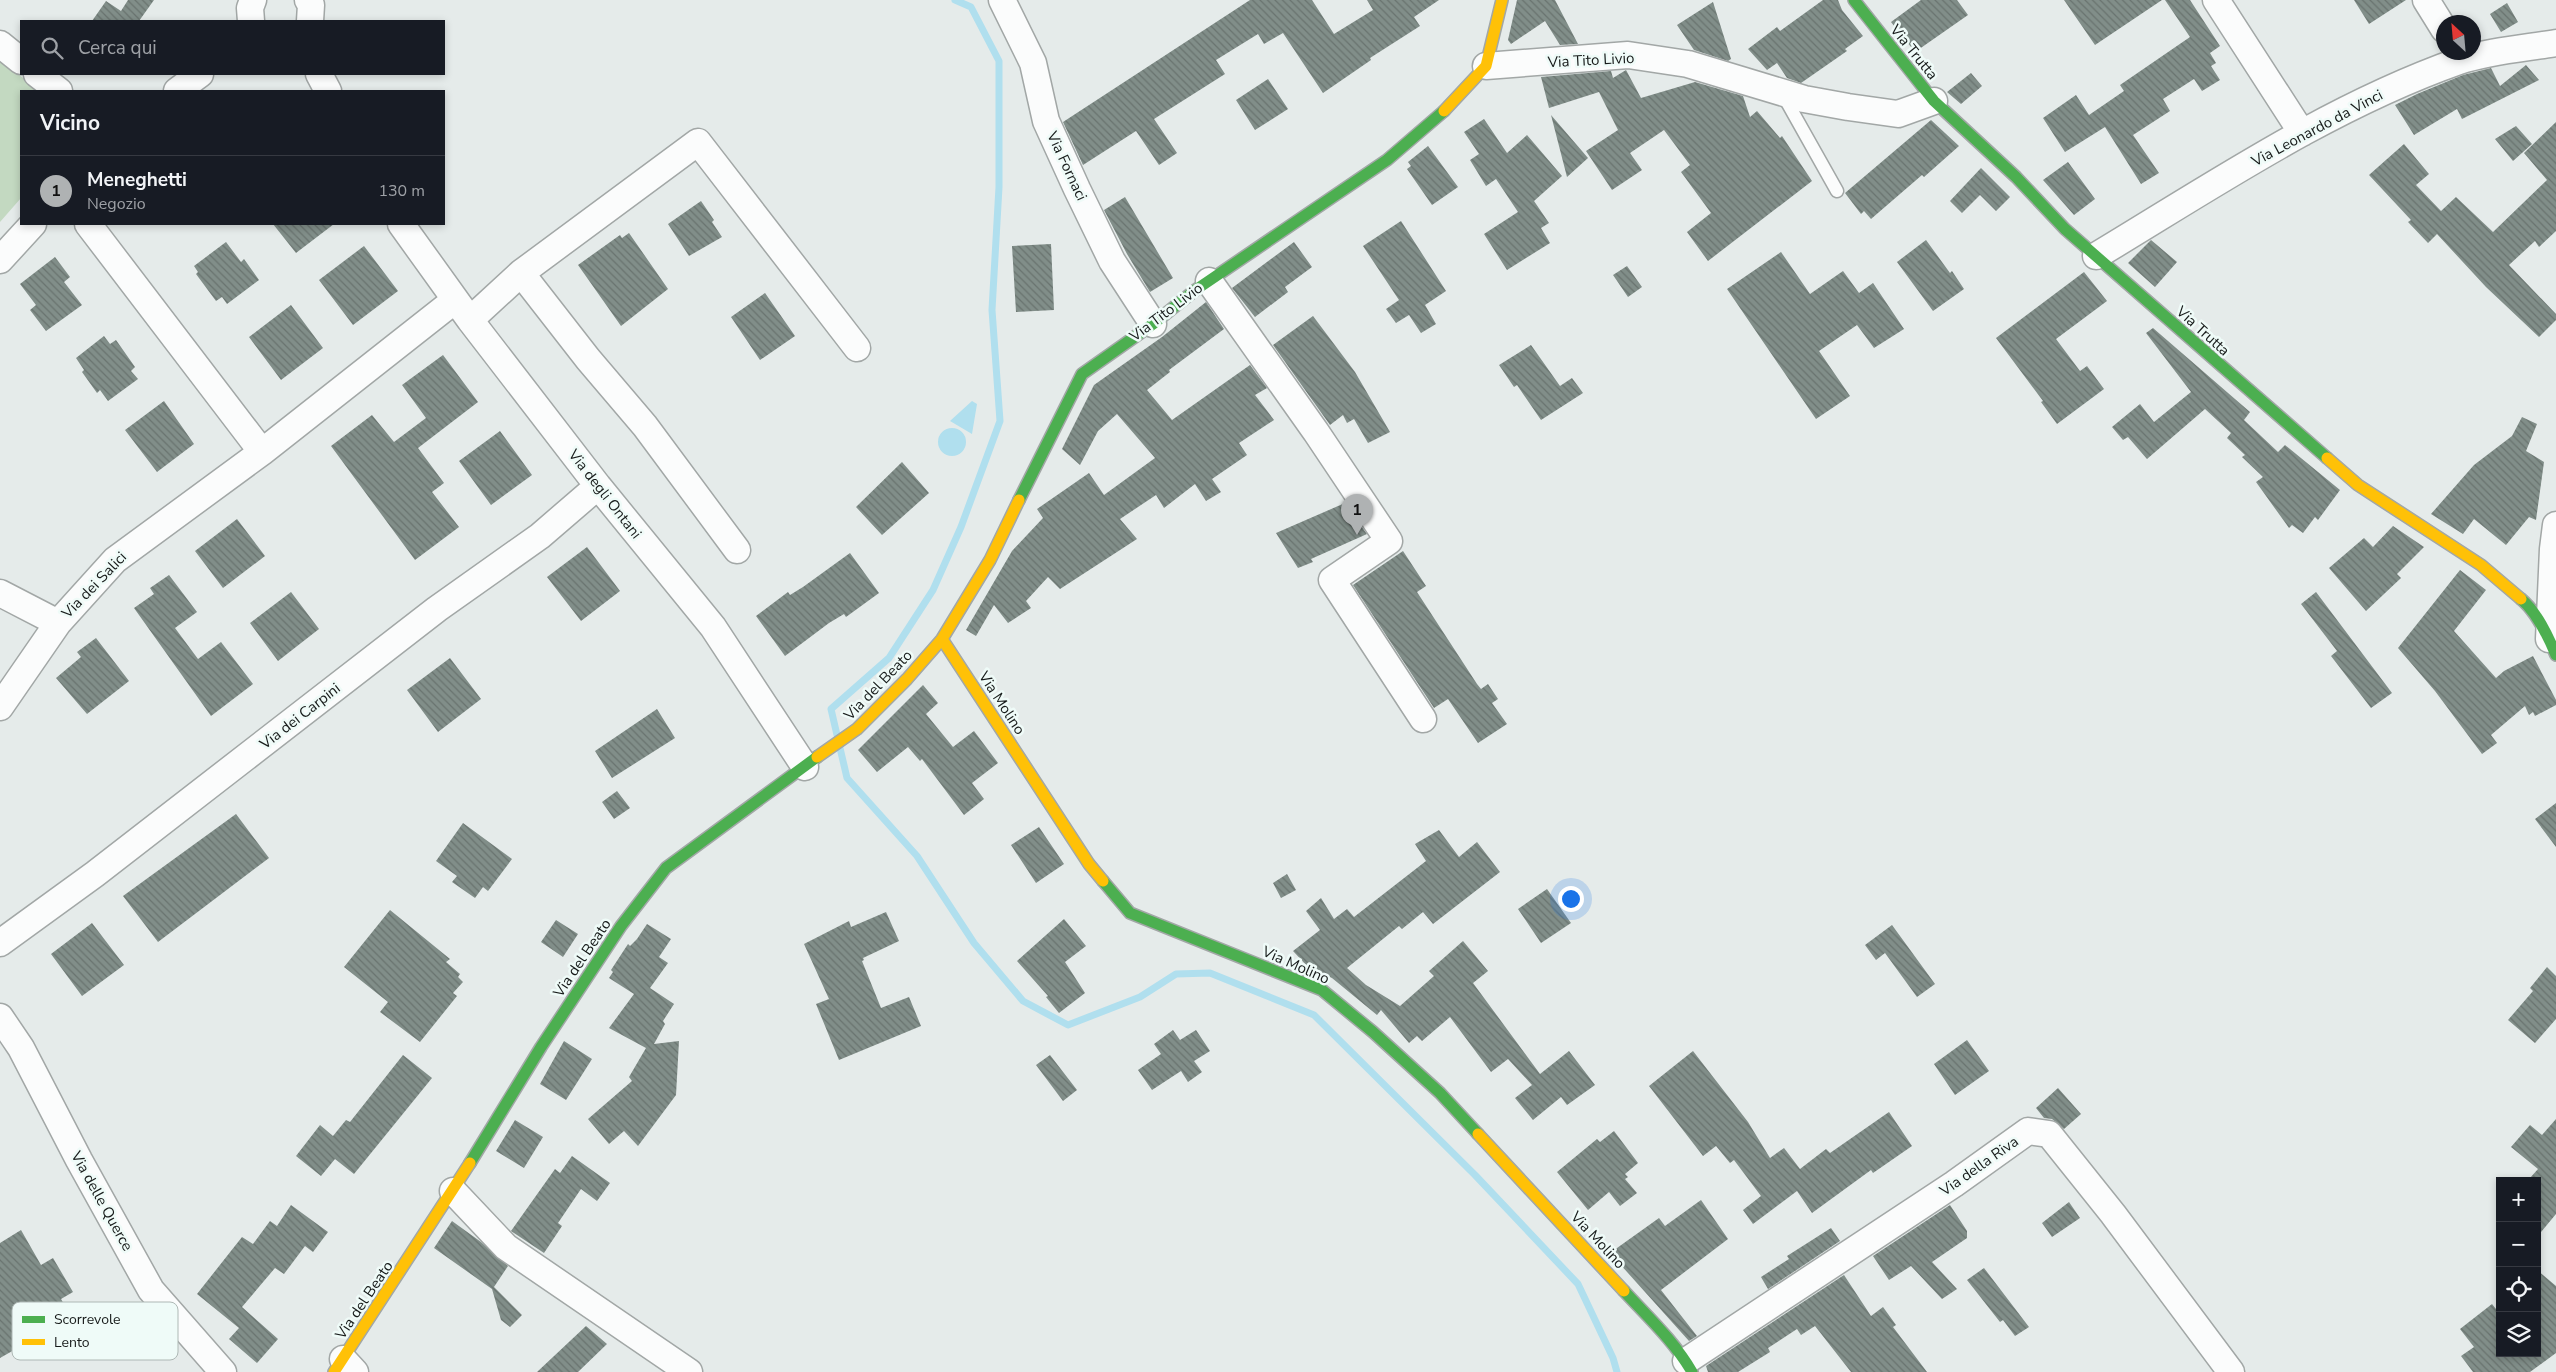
<!DOCTYPE html>
<html lang="it">
<meta charset="utf-8">
<style>
:root{--surface:#171b24;--page:#20242c;--text:#f1f3f6;--muted:#9ea1a6;--line:#363941;--accent:#afb2b3}
body{margin:0;font-family:"Nunito Sans",sans-serif;background:var(--page);color:var(--text)}
.controls{position:absolute;right:15px;bottom:15px;display:grid;overflow:hidden;border-radius:0px;box-shadow:0 2px 8px #0003}
.controls button{width:45px;height:45px;display:grid;place-items:center;padding:0;border:0;border-bottom:1px solid var(--line);background:var(--surface);color:var(--text);font:25px sans-serif}
.compass{position:absolute;left:2436px;top:15px;width:45px;height:45px;border-radius:50%;background:var(--surface);box-shadow:0 2px 8px #0003;rotate:334deg}
.you{position:absolute;left:1570px;top:898px;width:18px;height:18px;margin:-12px;border:4px solid #fff;border-radius:50%;background:#1a73e8;box-shadow:0 0 0 8px #1a73e833}
.badge{display:grid;place-items:center;width:32px;height:32px;border-radius:50%;background:var(--accent);color:#111;font-size:16px;font-weight:700}
.pin{position:absolute;translate:-50% -41px;filter:drop-shadow(0 1px 2px #0008)}
.pin::after{content:'';position:absolute;top:26px;width:18px;height:15px;background:inherit;clip-path:polygon(0 0,100% 0,50% 100%)}
.list{margin:0;padding:0;list-style:none}
h2{display:flex;justify-content:space-between;align-items:center;height:65px;margin:0;padding:0 20px;font-size:21px}
h2 small{font-size:16px;font-weight:400;color:var(--muted)}
.list li{display:grid;grid-template-columns:32px 1fr auto;gap:15px;align-items:center;box-sizing:border-box;height:70px;padding:0 20px;border-top:1px solid var(--line)}
.list b{display:block;font-size:19px;white-space:nowrap}
.list p{margin:0;font-size:16px;white-space:nowrap;color:var(--muted)}
.list em{font-size:16px;font-style:normal;color:var(--muted)}
.icon{flex:none;width:28px;height:28px;fill:none;stroke:currentColor;stroke-width:2;stroke-linecap:round;stroke-linejoin:round}
.map{position:relative;flex:none;width:2556px;height:1372px;overflow:hidden}
.search{position:absolute;background:var(--surface);box-shadow:0 2px 8px #0003;left:20px;top:20px;width:425px;height:55px;display:flex;align-items:center;gap:12px;box-sizing:border-box;padding:0 18px;border-radius:0px;color:var(--muted);font-size:19px}
.panel{position:absolute;background:var(--surface);box-shadow:0 2px 8px #0003;left:20px;top:90px;width:425px;height:135px;border-radius:0px}
.map>svg:first-child{display:block}
.grass{fill:#c3d9c1}
.water{fill:#b0dfee}
.lines{fill:none;stroke-linecap:round;stroke-linejoin:round}
.stream{stroke:#b0dfee;stroke-width:7}
.building{fill:url(#building-back-hatch)}
.lane-casing{stroke:#a2a7a6;stroke-width:15}
.street-casing{stroke:#a2a7a6;stroke-width:29}
.fast-casing{stroke:#a2a7a6;stroke-width:14}
.slow-casing{stroke:#a2a7a6;stroke-width:14}
.lane{stroke:#fbfcfc;stroke-width:12}
.street{stroke:#fbfcfc;stroke-width:26}
.fast{stroke:#4caf50;stroke-width:11}
.slow{stroke:#ffc107;stroke-width:11}
.labels{text-anchor:middle;dominant-baseline:central;stroke-width:5;stroke-linejoin:round;paint-order:stroke}
.street-label{font-size:15px;fill:#161a19;stroke:#effbf8}
.key{fill:#effbf8;stroke:#aeb8b5;stroke-width:1}
.key-label{font-size:14px;fill:#161a19}
</style>
<div class="map">
<svg width="2556" height="1372" viewBox="0 0 2556 1372">
<defs>
<pattern id="building-back-hatch" width="6" height="6" patternUnits="userSpaceOnUse" patternTransform="scale(1.25)"><rect width="6" height="6" fill="#818e89"/><path d="M-1 5l2 2M0 0l6 6M5-1l2 2" fill="none" stroke="#69736f"/></pattern>
</defs>
<rect width="100%" height="100%" fill="#e5ebea"/>
<path class="grass" d="M0 61 41 91H21V198L0 222Z"/>
<path class="water" d="M972 401 977 404 972 434 950 421Z
M938 442a14 14 0 1 1 28 0a14 14 0 1 1-28 0Z"/>
<g class="lines">
<path class="stream" d="M837 735 831 709 889 658 933 590 961 527 1000 421 992 310 999 187V61L971 7 955 0
M840 748 847 778 917 856 974 943 1023 1001 1068 1025 1140 997 1176 974 1210 973 1314 1015 1475 1175 1578 1284 1613 1358 1617 1372"/>
</g>
<path class="building" d="M128 0H154L139 21H92L106 1 121 11Z
M1250 0H1312L1334 34 1373 10 1367 0H1439L1414 17 1420 26 1370 58 1371 60 1323 93 1283 33 1264 44 1258 34 1216 60 1225 74 1154 119 1177 153 1159 165 1136 131 1083 165 1063 122Z
M1517 0H1555L1578 44 1560 45 1545 21 1511 44 1508 40Z
M1823 0H1838L1842 10 1863 36 1845 49 1847 51 1801 83 1787 78 1777 63 1767 70 1748 49 1777 27 1780 31Z
M1921 0H1957L1968 15 1915 52 1891 22Z
M2064 0H2162L2095 45Z
M2165 0H2190L2220 46 2210 53 2216 63 2211 66 2220 80 2202 91 2194 79 2163 99 2170 111 2133 135 2159 173 2141 184 2105 127 2065 152 2043 118 2076 95 2089 115 2124 91 2120 85 2190 37Z
M2354 0H2406L2369 24Z
M1713 2 1731 59 1728 61 1694 50 1677 25Z
M2507 3 2518 22 2501 32 2490 14Z
M2526 65 2539 80 2462 119 2457 109 2414 135 2395 105 2417 94 2463 75 2491 68 2500 86Z
M1626 70 1641 98 1695 82 1743 96 1750 117 1757 111 1780 138 1782 136 1812 181 1708 261 1687 232 1711 213 1681 172 1690 165 1664 130 1630 153 1642 170 1612 190 1586 151 1618 130 1599 92 1549 108 1541 77 1611 71 1613 78Z
M1971 73 1982 86 1961 104 1947 92Z
M1268 79 1288 109 1255 130 1236 100Z
M1551 115 1588 158 1567 177Z
M1484 119 1507 153 1527 135 1562 176 1534 201 1549 223 1541 228 1550 243 1507 270 1484 234 1518 212 1496 179 1486 186 1470 160 1479 154 1464 132Z
M1931 120 1959 146 1924 177 1922 175 1871 219 1864 211 1861 214 1845 193Z
M2556 122V231L2539 247 2535 241 2509 265 2556 314V320L2539 337 2486 287 2437 234 2428 243 2408 222 2411 220 2369 175 2404 144 2429 174 2416 185 2441 211 2456 197 2493 232 2547 180 2524 153Z
M2516 126 2532 144 2513 161 2495 139Z
M1428 146 1458 187 1432 205 1407 169 1411 166 1408 162Z
M2068 162 2095 199 2074 215 2043 180Z
M1981 168 2010 197 1996 211 1980 195 1962 213 1950 201Z
M1125 197 1173 278 1150 292 1127 254 1104 210Z
M701 201 714 220 712 222 722 237 689 256 668 224Z
M1401 221 1446 291 1425 305 1436 324 1421 333 1409 315 1396 323 1386 309 1399 300 1363 246Z
M273 224H334L296 253Z
M629 233 668 289 621 326 578 265 620 235 622 238Z
M1926 240 1950 273 1952 271 1964 289 1933 311 1897 262Z
M2151 240 2177 262 2155 287 2128 263Z
M226 242 241 262 244 259 259 280 227 304 222 297 216 301 196 274 198 272 194 266Z
M1294 242 1312 267 1285 287 1288 292 1255 317 1232 288Z
M1051 244 1054 310 1016 312 1012 246Z
M364 246 398 291 353 325 319 280Z
M1781 252 1810 294 1843 271 1859 293 1873 283 1904 329 1874 348 1857 325 1819 351 1850 396 1816 419 1727 289Z
M55 257 70 277 64 282 82 305 46 331 30 310 36 305 20 284Z
M1627 266 1642 287 1628 297 1613 275Z
M2084 272 2107 301 2056 339 2080 371 2087 366 2104 389 2057 424 2041 402 2043 401 1996 338Z
M765 293 795 336 760 360 731 317Z
M1206 302 1224 329 1169 370 1170 372 1147 390 1172 420 1250 365 1267 388 1255 395 1274 420 1239 443 1247 455 1212 479 1221 492 1206 501 1195 484 1164 508 1156 495 1120 519 1137 539 1060 589 1048 577 1026 601 1031 608 1008 623 994 605 976 636 966 630 1012 551 1043 518 1037 509 1089 473 1104 495 1155 458 1117 414 1098 431 1080 465 1062 449 1094 385 1162 337Z
M291 305 323 348 281 380 249 337Z
M1313 316 1355 372 1390 432 1368 443 1354 419 1347 423 1343 415 1330 425 1273 345Z
M2153 328 2250 412 2244 420 2278 452 2285 445 2340 490 2318 520 2315 517 2303 533 2292 525 2289 528 2256 482 2263 477 2242 457 2245 455 2227 438 2231 433 2205 409 2147 459 2128 437 2123 440 2112 427 2140 404 2154 422 2191 392 2146 333Z
M104 336 110 344 116 340 135 367 131 371 138 379 108 401 100 390 97 393 82 372 84 370 76 358Z
M1531 345 1560 386 1572 378 1583 393 1541 420 1517 385 1514 387 1499 365Z
M443 355 478 402 418 448 444 483 432 492 459 527 415 560 331 446 372 415 394 442 426 418 402 385Z
M164 401 194 444 157 472 125 430Z
M2522 417 2537 424 2526 451 2544 462 2536 520 2529 517 2506 545 2474 519 2463 534 2431 514 2474 465 2512 436Z
M500 431 532 475 491 505 459 461Z
M902 462 929 493 882 535 856 507Z
M1345 503 1367 534 1311 559 1313 562 1298 568 1276 533Z
M237 519 265 556 223 588 195 551Z
M2393 526 2424 547 2397 574 2401 578 2366 611 2329 568 2364 538 2373 547Z
M587 547 620 591 581 621 547 577Z
M1403 551 1426 586 1417 592 1477 684 1481 689 1488 684 1498 699 1492 703 1507 724 1478 743 1448 699 1434 708 1353 585Z
M850 553 879 593 846 617 844 614 829 623 785 656 756 616 788 592 790 595 803 587Z
M2460 570 2486 590 2454 631 2496 678 2504 671 2533 656 2556 700V705L2535 716 2533 712 2529 715 2525 706 2491 735 2497 743 2482 754 2435 691 2398 648Z
M169 575 197 612 175 628 198 659 221 642 253 684 211 716 134 608 154 594 150 588Z
M291 592 319 629 278 661 250 623Z
M2316 592 2392 693 2371 708 2331 656 2337 651 2301 604Z
M96 638 129 681 87 714 56 678 81 657 77 652Z
M450 658 481 699 438 732 407 690Z
M923 685 938 703 926 714 953 747 974 731 998 763 972 783 984 799 964 815 922 759 920 761 908 747 877 772 858 750Z
M657 709 675 738 612 778 595 751Z
M617 791 630 808 614 819 602 802Z
M2556 803V847L2535 819Z
M236 814 269 858 158 942 123 896Z
M463 823 512 859 488 891 483 887 475 898 452 882 457 876 436 861Z
M1039 827 1064 864 1036 883 1011 845Z
M1439 830 1459 857 1477 842 1500 872 1433 924 1423 912 1402 929 1399 926 1347 968 1366 985 1400 1006 1434 976 1429 971 1463 941 1488 971 1473 983 1540 1074 1569 1051 1595 1085 1567 1105 1561 1097 1533 1120 1515 1098 1532 1085 1508 1059 1491 1072 1450 1017 1422 1041 1417 1036 1409 1043 1381 1010 1377 1015 1332 978 1308 967 1293 951 1320 930 1306 911 1321 898 1334 919 1347 909 1354 917 1426 861 1415 844Z
M1287 874 1296 890 1281 898 1273 883Z
M1547 889 1571 923 1541 943 1518 909Z
M390 910 450 959 446 962 460 974 458 977 463 982 453 993 457 996 420 1042 380 1012 388 1002 344 967Z
M886 912 899 941 863 958 864 960 862 961 881 1008 909 997 921 1026 839 1060 816 1004 829 999 804 944 849 921 851 927Z
M1064 919 1086 946 1065 962 1085 993 1059 1013 1046 997 1048 996 1017 961Z
M556 920 578 934 563 957 541 942Z
M92 923 124 965 82 996 51 954Z
M647 924 671 939 659 957 668 963 650 988 674 1004 663 1021 665 1024 654 1044 679 1041 676 1095 638 1146 624 1131 609 1144 588 1119 632 1081 629 1077 646 1048 609 1028 634 994 609 978 613 972 611 970 628 944 630 946 637 939Z
M1892 925 1935 984 1917 997 1885 953 1876 960 1865 945Z
M2547 967 2556 976V1019L2535 1043 2508 1020 2533 991 2530 988Z
M1173 1030 1180 1040 1196 1030 1210 1051 1194 1061 1202 1072 1188 1082 1181 1071 1152 1090 1138 1070 1161 1054 1154 1044Z
M1967 1040 1989 1071 1955 1095 1934 1064Z
M564 1041 592 1059 566 1100 540 1084Z
M1693 1051 1748 1122 1770 1158 1784 1148 1800 1169 1826 1149 1830 1153 1889 1112 1912 1146 1873 1173 1871 1170 1812 1213 1797 1191 1753 1224 1743 1210 1761 1196 1734 1160 1730 1163 1716 1146 1703 1156 1649 1086Z
M403 1055 432 1078 354 1174 335 1159 321 1176 296 1156 320 1125 333 1136 346 1120 350 1122Z
M1050 1055 1077 1090 1063 1101 1036 1065Z
M2058 1088 2081 1114 2064 1129 2052 1119 2044 1118 2036 1108Z
M2556 1119V1214L2537 1237V1181L2530 1178 2538 1169 2511 1147 2530 1125 2542 1135Z
M515 1120 543 1137 524 1168 496 1151Z
M1614 1131 1638 1163 1625 1174 1628 1177 1625 1179 1637 1193 1620 1206 1609 1192 1588 1210 1557 1172 1597 1139 1600 1142Z
M572 1156 610 1183 597 1201 581 1189 558 1223 562 1226 544 1253 511 1231 555 1169 560 1173Z
M1701 1200 1728 1239 1661 1290 1697 1336 1689 1341 1610 1253 1659 1218 1665 1226Z
M2069 1202 2080 1218 2052 1237 2042 1223Z
M291 1205 328 1232 313 1252 305 1246 284 1274 275 1268 242 1307 278 1339 257 1363 229 1339 239 1328 197 1294 242 1237 253 1244 270 1221 277 1226Z
M1950 1205 1967 1231V1238L1932 1262 1957 1289 1942 1299 1911 1266 1889 1280 1873 1256Z
M452 1221 481 1242 508 1266 494 1287 522 1315 510 1327 501 1320 492 1289 434 1248Z
M1831 1228 1840 1241 1768 1289 1761 1277 1789 1259 1787 1256Z
M21 1230 41 1265 53 1258 73 1292 61 1299 81 1334 47 1354 37 1337 0 1358V1243Z
M1984 1268 2029 1327 2015 1336 2003 1320 2000 1322 1967 1280Z
M2537 1270 2556 1286V1353L2530 1372H2473L2461 1356 2474 1347 2460 1329 2492 1304 2500 1314V1353H2537Z
M1844 1275 1871 1316 1883 1307 1896 1325 1893 1327 1927 1372H1851L1815 1326 1801 1335 1797 1329 1768 1348 1770 1352 1738 1372H1708L1706 1366Z
M586 1326 607 1344 578 1372H537Z"/>
<g class="lines">
<g class="lane-casing">
<path id="lane" d="M1783 95 1837 191"/>
</g>
<g class="street-casing">
<path id="street" d="M308 0 311 5 310 21
M1002 0 1033 63 1046 121 1077 189 1112 261 1153 324
M2216 0 2302 133
M2426 0 2444 29
M251 21 250 8 253 0
M0 44 21 61
M1486 66 1628 55 1688 64 1804 99 1848 107 1898 114 1934 101
M37 74 59 91
M319 74 328 91
M177 91 200 74
M88 224 262 452
M401 224 470 320 598 486 713 627 805 767
M2096 256C2214 185 2329 107 2459 61 2488 51 2526 48 2556 43
M0 260 33 224
M521 273 588 359 645 426 737 550
M1209 281 1316 432 1389 541 1332 580 1423 719
M470 320 521 273 698 142 857 348
M0 593 58 623
M2549 639 2553 549 2556 525
M0 707 58 623 115 560 262 452 455 300
M0 943 95 874 437 609 540 536 598 486
M0 1017 21 1048 79 1160 151 1290 223 1372
M453 1191 506 1247 689 1372
M343 1359 355 1372
M1686 1361 1954 1184 2028 1131 2049 1134 2113 1214 2231 1372"/>
</g>
<g class="fast-casing">
<path id="fast" d="M1854 0 1934 101 2016 177 2065 229 2327 458
M1019 500 1082 374 1153 324 1194 291 1387 160 1444 111
M2521 599C2537 612 2548 636 2556 655
M1103 881 1130 913 1322 990 1373 1032 1440 1093 1478 1134
M470 1163 541 1047 621 926 666 868 817 757
M1624 1291C1647 1316 1675 1342 1692 1372"/>
</g>
<g class="slow-casing">
<path id="slow" d="M1444 111 1486 66 1502 0
M2327 458 2358 485 2481 565 2521 599
M942 639 1089 864 1103 881
M817 757 857 729 907 679 942 639 990 560 1019 500
M1478 1134 1624 1291
M334 1372 470 1163"/>
</g>
<use href="#lane" class="lane"/>
<use href="#street" class="street"/>
<use href="#fast" class="fast"/>
<use href="#slow" class="slow"/>
</g>
<g class="labels">
<g class="street-label">
<text transform="translate(1914 52) rotate(51)">Via Trutta</text>
<text transform="translate(1591 60) rotate(-3)">Via Tito Livio</text>
<text transform="translate(2317 128) rotate(-28)">Via Leonardo da Vinci</text>
<text transform="translate(1067 166) rotate(65)">Via Fornaci</text>
<text transform="translate(1166 312) rotate(-37)">Via Tito Livio</text>
<text transform="translate(2203 331) rotate(42)">Via Trutta</text>
<text transform="translate(605 494) rotate(52)">Via degli Ontani</text>
<text transform="translate(94 585) rotate(-46)">Via dei Salici</text>
<text transform="translate(878 685) rotate(-46)">Via del Beato</text>
<text transform="translate(1002 703) rotate(57)">Via Molino</text>
<text transform="translate(300 716) rotate(-38)">Via dei Carpini</text>
<text transform="translate(582 958) rotate(-56)">Via del Beato</text>
<text transform="translate(1296 965) rotate(24)">Via Molino</text>
<text transform="translate(1979 1166) rotate(-35)">Via della Riva</text>
<text transform="translate(102 1201) rotate(61)">Via delle Querce</text>
<text transform="translate(1598 1240) rotate(47)">Via Molino</text>
<text transform="translate(364 1300) rotate(-56)">Via del Beato</text>
</g>
</g>
<rect x="12" y="1302" width="166" height="58" rx="8" class="key"/>
<rect x="22" y="1316" width="23" height="7" fill="#4caf50"/>
<rect x="22" y="1339" width="23" height="6" fill="#ffc107"/>
<g class="key-label">
<text x="54" y="1324">Scorrevole</text>
<text x="54" y="1347">Lento</text>
</g>
</svg>
<div class="controls">
<button>+</button>
<button>−</button>
<button><svg class="icon" aria-label="locate" viewBox="0 0 24 24"><circle cx="12" cy="12" r="6"/><path d="M12 2v4M12 18v4M2 12h4M18 12h4"/></svg></button>
<button><svg class="icon" aria-label="layers" viewBox="0 0 24 24"><path d="M12 4l9 5-9 5-9-5zM3 14l9 5 9-5"/></svg></button>
</div>
<svg class="compass" viewBox="-18 -18 36 36"><path d="M0-13l5 13h-10z" fill="#e53935"/><path d="M0 13l5-13h-10z" fill="#9ea1a6"/></svg>
<div class="you"></div>
<div class="pin badge" style="left:1357px;top:535px">1</div>
<div class="search"><svg class="icon" aria-label="search" viewBox="0 0 24 24"><circle cx="10" cy="10" r="6"/><path d="M15 15l6 6"/></svg>Cerca qui</div>
<section class="panel">
<h2>Vicino<small></small></h2>
<ul class="list">
<li><span class="badge">1</span><div><b>Meneghetti</b><p>Negozio</p></div><em>130 m</em></li>
</ul>
</section>
</div>
